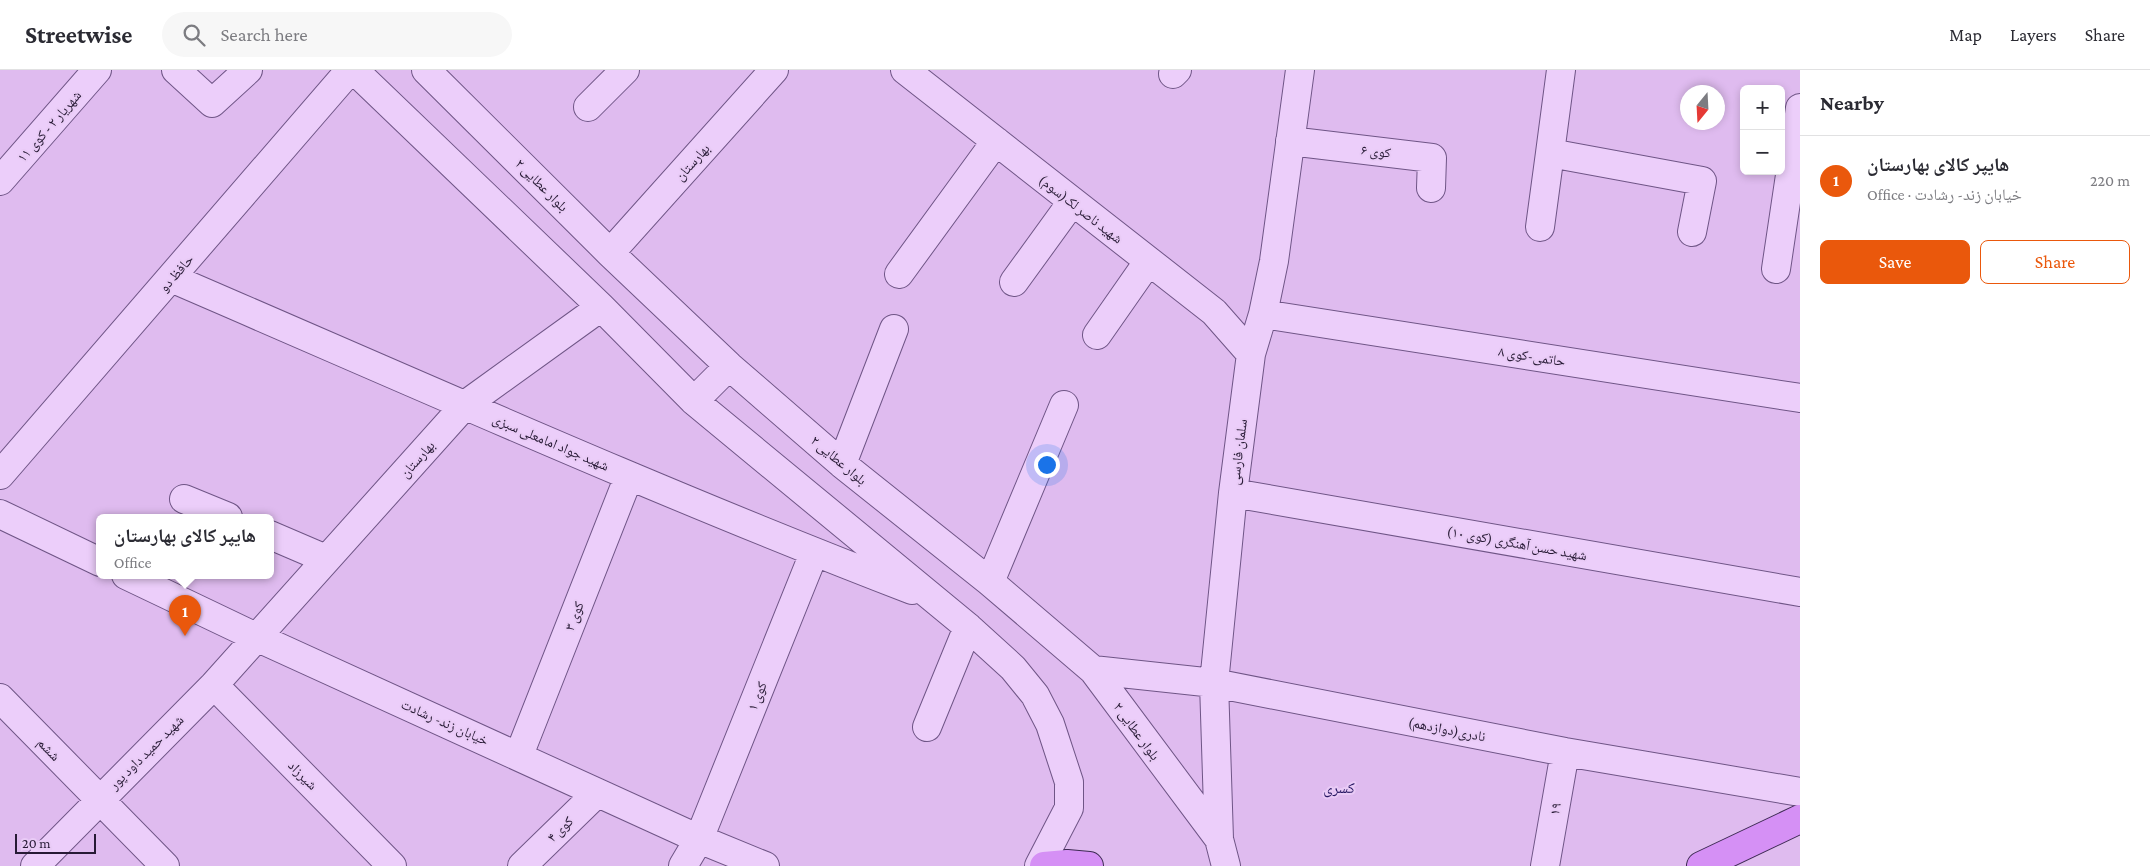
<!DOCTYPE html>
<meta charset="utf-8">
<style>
:root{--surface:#fff;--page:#f7f7f7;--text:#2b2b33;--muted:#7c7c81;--line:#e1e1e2;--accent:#ea580c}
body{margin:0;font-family:"Crimson Pro","Noto Naskh Arabic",serif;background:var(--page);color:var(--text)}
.controls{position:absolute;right:15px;top:15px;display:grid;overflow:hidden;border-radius:8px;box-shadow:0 2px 8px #0003}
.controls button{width:45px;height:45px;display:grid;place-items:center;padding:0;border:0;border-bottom:1px solid var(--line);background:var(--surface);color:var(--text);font:25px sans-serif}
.compass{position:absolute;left:1680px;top:15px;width:45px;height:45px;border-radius:50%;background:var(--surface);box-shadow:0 2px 8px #0003;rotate:198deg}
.scale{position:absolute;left:15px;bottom:12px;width:81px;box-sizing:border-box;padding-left:5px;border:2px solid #271a35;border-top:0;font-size:14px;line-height:18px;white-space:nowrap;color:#271a35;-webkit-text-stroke:4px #e9cbf6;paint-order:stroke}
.you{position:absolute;left:1046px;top:394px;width:18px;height:18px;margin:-12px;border:4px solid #fff;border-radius:50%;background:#1a73e8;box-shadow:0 0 0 8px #1a73e833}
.badge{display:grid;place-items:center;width:32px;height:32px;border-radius:50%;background:var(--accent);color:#fff;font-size:16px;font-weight:700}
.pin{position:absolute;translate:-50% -41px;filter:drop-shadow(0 1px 2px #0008)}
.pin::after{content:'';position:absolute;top:26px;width:18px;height:15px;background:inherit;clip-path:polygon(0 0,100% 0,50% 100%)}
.popup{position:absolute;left:96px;top:444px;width:178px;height:65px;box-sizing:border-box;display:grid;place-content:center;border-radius:8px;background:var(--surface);filter:drop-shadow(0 1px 4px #0005);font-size:16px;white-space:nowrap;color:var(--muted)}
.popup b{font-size:19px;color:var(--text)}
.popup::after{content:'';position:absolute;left:50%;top:100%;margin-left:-10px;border:10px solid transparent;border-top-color:var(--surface)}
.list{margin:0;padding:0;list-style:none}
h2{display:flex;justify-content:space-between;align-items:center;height:65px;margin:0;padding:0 20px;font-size:21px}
h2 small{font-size:16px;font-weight:400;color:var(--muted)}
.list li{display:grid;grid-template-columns:32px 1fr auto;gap:15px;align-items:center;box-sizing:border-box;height:90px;padding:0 20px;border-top:1px solid var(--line)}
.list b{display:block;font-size:19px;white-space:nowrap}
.list p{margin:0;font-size:16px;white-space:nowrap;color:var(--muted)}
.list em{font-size:16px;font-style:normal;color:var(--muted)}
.actions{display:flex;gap:10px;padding:15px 20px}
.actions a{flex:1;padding:11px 0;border:1px solid var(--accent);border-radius:8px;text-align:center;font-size:18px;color:var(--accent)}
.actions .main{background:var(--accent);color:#fff}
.icon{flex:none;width:28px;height:28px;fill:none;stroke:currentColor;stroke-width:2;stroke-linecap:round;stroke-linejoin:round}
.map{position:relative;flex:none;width:1800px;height:796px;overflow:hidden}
header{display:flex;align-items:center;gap:30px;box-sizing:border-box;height:70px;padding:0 25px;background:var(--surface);border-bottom:1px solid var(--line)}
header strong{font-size:24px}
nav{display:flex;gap:28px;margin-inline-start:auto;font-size:18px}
.search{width:350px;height:45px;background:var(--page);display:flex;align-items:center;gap:12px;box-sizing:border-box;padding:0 18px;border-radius:28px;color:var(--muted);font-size:19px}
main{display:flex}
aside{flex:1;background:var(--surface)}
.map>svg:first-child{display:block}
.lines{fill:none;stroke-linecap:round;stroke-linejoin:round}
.minor-casing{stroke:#6f5586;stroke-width:30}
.major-casing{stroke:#3d2a53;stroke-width:30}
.minor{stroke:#eccefa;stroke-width:28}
.major{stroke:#d590f5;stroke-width:28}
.labels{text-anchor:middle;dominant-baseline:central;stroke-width:4;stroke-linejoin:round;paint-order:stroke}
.street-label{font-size:14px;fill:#271a35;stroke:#e9cbf6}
.neighbourhood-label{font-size:15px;fill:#271863;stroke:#e9cbf6}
</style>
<header>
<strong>Streetwise</strong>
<div class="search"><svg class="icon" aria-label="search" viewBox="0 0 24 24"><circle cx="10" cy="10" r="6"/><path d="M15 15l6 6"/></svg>Search here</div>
<nav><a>Map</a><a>Layers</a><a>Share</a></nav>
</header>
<main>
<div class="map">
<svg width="1800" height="796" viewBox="0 0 1800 796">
<rect width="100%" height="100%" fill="#dfbbef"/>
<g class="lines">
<g class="minor-casing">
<path id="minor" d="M176 0 212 33 248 0
M354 0 601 237 694 331 968 557 1013 598 1035 625 1050 654 1069 712V738L1039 796
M426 0 610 183 729 296 842 394 990 512 1093 600 1219 769 1226 796
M905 0 1214 242 1251 284
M1561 0 1550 83 1702 111 1692 162
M1173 4 1177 0
M588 37 625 0
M1290 71 1432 88 1431 118
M0 111 97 0
M1540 157 1550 83
M610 183 774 0
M1776 199 1800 38
M899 204 996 71
M171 208C417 314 662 424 912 520
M1014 212 1072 132
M1263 244 1800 328
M1097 265 1148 192
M694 331 729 296
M842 394 894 259
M0 405 350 0
M1233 423 1800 522
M184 429 228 447
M0 444 100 492
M270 465 326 489
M126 505 256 567 699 769 765 796
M990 512 1064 335
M1093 600 1214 613 1565 682 1800 722
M214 615 392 796
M0 628 165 796
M927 657 968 557
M519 685 629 406
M1219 769 1214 613 1233 423 1251 284 1263 244 1274 191 1300 0
M35 796 214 615 465 335 601 237
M522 796 597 723
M683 796 699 769 814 483
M1545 796 1565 682"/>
</g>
<g class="major-casing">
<path id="major" d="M1044 796 1067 794 1089 796
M1701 796 1800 749"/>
</g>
<use href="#minor" class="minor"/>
<use href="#major" class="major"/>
</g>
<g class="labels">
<g class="street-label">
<text transform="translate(49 56) rotate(-49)">شهریار ۲ - کوی ۱۱</text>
<text transform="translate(1376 81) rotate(7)">کوی ۶</text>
<text transform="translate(692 92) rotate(-48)">بهارستان</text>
<text transform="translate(542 115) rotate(45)">بلوار عطایی ۲</text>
<text transform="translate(1081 139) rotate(38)">شهید ناصر لک(سوم)</text>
<text transform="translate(176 203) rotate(-49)">حافظ دو</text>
<text transform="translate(1532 286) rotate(9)">حاتمی-کوی ۸</text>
<text transform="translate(551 372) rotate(23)">شهید جواد امامعلی سبزی</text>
<text transform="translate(1238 382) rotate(-83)">سلمان فارسی</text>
<text transform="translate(417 389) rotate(-48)">بهارستان</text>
<text transform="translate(839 390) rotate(40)">بلوار عطایی ۲</text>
<text transform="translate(1517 473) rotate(10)">شهید حسن آهنگری (کوی ۱۰)</text>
<text transform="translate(574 546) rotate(-69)">کوی ۳</text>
<text transform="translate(757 626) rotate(-68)">کوی ۱</text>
<text transform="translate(445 652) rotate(24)">خیابان زند- رشادت</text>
<text transform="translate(1447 659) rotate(11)">نادری(دوازدهم)</text>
<text transform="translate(1137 661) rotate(54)">بلوار عطایی ۲</text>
<text transform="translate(49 679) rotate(46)">ششم</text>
<text transform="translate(146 682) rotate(-45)">شهید حمید داود پور</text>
<text transform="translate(303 705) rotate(45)">شیرزاد</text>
<text transform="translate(1555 739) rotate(-80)">۱۹</text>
<text transform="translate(560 759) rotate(-44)">کوی ۴</text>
</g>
<g class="neighbourhood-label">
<text x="1339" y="718">کسری</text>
</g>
</g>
</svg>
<div class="controls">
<button>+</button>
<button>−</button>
</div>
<svg class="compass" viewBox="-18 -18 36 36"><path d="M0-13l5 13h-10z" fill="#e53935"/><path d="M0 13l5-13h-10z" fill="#7c7c81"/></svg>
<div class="scale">20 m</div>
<div class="you"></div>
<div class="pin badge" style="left:185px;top:566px">1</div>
<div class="popup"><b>هایپر کالای بهارستان</b>Office</div>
</div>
<aside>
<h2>Nearby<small></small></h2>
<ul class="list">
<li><span class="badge">1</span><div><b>هایپر کالای بهارستان</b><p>Office · خیابان زند- رشادت</p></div><em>220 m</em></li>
</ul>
<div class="actions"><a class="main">Save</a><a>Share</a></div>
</aside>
</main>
